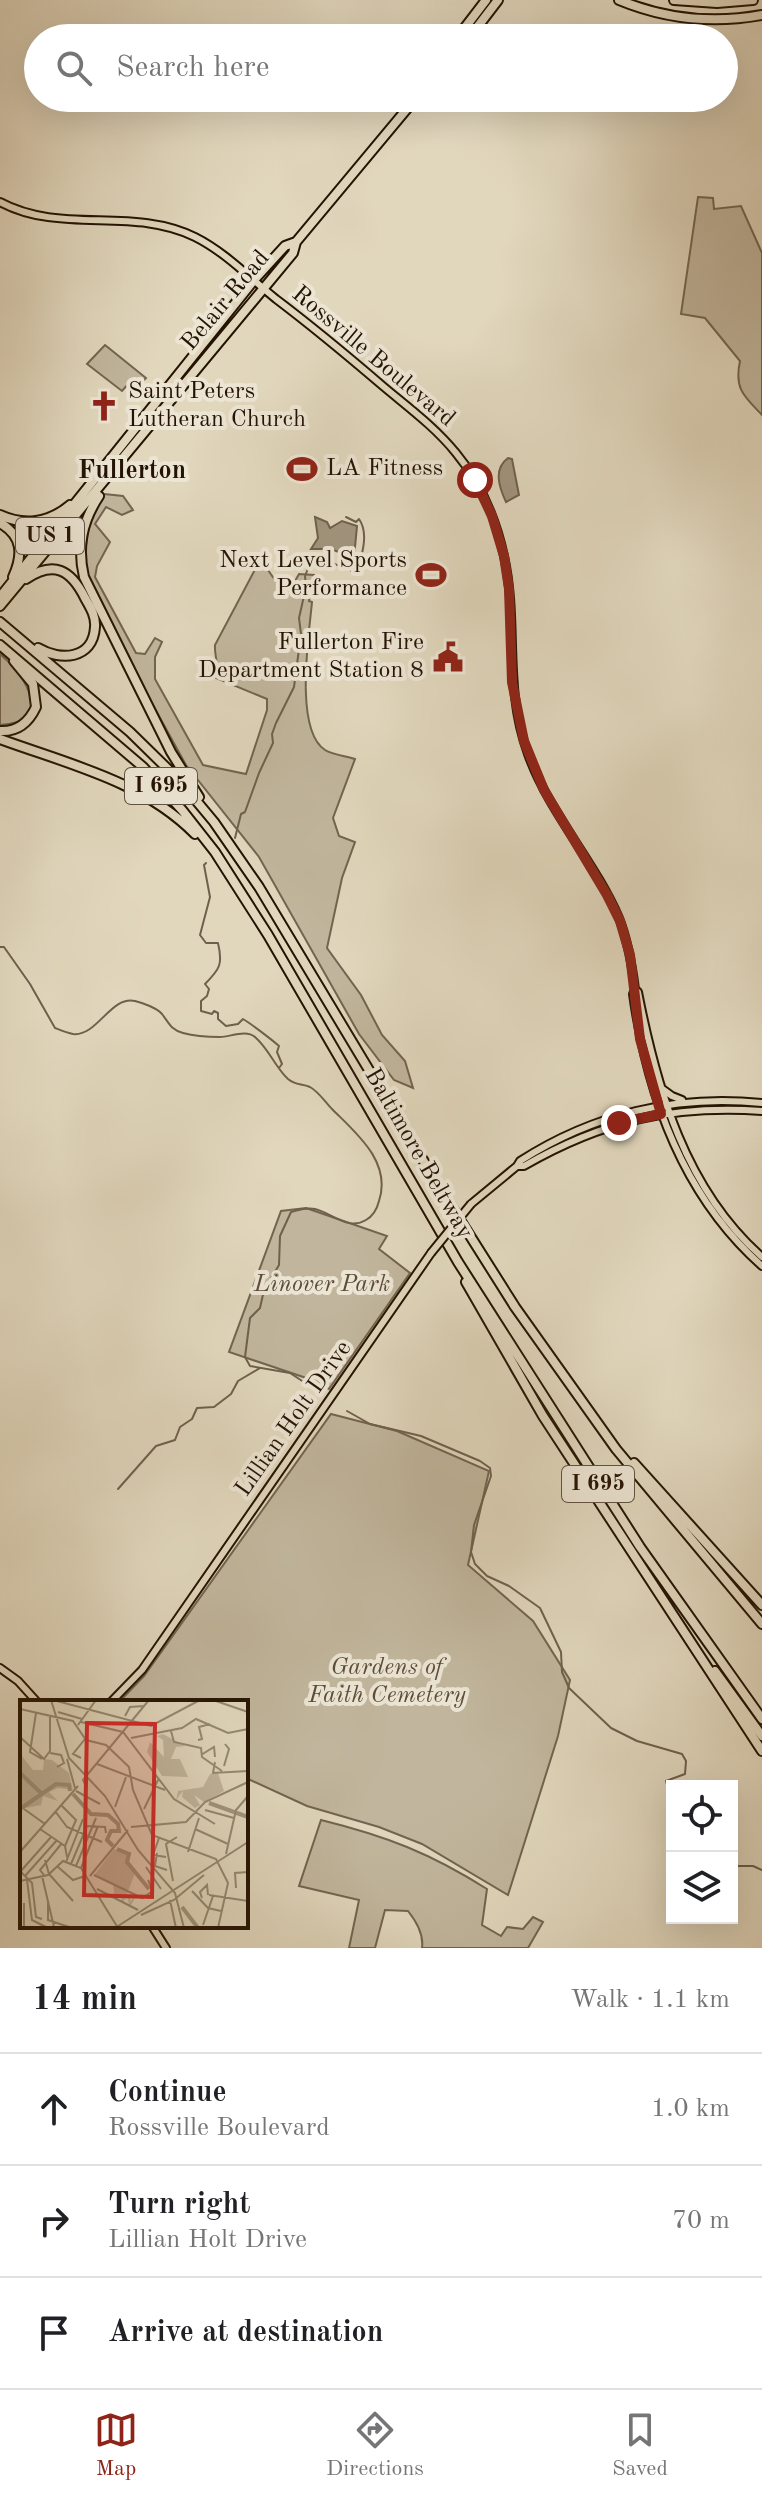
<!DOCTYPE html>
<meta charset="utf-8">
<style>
:root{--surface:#fff;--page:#f6f6f6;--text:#202124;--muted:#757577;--line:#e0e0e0;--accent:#8f2418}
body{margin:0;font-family:"Old Standard TT",serif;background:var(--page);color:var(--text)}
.controls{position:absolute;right:24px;bottom:24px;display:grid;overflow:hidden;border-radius:0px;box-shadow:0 8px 32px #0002}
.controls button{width:72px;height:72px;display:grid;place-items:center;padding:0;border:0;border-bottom:2px solid var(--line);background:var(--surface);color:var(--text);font:40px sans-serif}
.stop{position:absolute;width:24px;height:24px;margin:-18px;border:6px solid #8f2418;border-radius:50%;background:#fff}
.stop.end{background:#8f2418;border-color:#fff;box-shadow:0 2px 8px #0008}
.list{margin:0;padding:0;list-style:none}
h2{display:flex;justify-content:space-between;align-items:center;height:104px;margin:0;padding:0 32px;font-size:34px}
h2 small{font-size:26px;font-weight:400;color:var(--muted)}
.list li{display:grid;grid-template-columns:52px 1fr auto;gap:24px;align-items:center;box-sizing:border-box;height:112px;padding:0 32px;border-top:2px solid var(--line)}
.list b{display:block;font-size:30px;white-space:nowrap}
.list p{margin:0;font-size:26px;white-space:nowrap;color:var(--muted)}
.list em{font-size:26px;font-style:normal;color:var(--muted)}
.icon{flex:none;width:44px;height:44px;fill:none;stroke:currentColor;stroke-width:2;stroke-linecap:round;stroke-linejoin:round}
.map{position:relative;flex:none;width:762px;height:1948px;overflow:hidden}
.search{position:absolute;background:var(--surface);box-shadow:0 8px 32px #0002;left:24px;right:24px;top:24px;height:88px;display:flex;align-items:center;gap:20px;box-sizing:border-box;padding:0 28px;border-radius:44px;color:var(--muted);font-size:30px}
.sheet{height:440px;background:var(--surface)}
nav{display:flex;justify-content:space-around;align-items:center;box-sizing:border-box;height:112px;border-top:2px solid var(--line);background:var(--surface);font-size:22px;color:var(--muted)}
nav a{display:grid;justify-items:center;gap:4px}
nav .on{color:var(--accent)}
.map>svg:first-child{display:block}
.green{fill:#c1b69d;stroke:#726450;stroke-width:2}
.water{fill:#a1947e;stroke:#6f604d;stroke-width:2}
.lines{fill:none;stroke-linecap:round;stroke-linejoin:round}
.stream{stroke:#6f604d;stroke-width:2}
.major-casing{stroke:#241303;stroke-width:10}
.highway-casing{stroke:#241303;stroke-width:12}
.major{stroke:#e1d7bd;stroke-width:6}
.highway{stroke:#e1d7bd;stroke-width:8}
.major-bridge-casing{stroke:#241303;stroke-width:10;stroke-linecap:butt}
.major-bridge{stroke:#e1d7bd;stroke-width:6}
.route{stroke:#8f2418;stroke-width:10}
.labels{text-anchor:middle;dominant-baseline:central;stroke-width:8;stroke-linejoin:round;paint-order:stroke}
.shield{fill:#ece5d4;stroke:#605242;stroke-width:2}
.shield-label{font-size:22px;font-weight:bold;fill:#241303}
.street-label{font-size:24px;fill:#241303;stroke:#ece5d4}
.poi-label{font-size:24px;fill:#241303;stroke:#ece5d4;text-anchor:start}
.park-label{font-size:24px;font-style:italic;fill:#5b4c39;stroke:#ece5d4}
.neighbourhood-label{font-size:26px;font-weight:bold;fill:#241303;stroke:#ece5d4}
.inset-river{fill:none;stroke:#a1947e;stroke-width:4}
.inset-road{fill:none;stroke:#958973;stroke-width:2}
.view{fill:#d62828;fill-opacity:0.15;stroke:#d62828;stroke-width:4}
.inset-edge{fill:none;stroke:#241303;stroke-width:4}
</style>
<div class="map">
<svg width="762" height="1948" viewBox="0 0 762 1948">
<rect width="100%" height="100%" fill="#e1d7bd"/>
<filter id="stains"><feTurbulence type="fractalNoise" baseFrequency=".0025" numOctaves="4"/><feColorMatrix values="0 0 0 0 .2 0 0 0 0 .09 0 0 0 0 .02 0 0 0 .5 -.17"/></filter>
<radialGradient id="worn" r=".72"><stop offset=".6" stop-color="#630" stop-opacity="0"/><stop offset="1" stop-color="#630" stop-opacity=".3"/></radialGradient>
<path class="green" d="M698 197 713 198 714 209 741 206 762 253V415C744 396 734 389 740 361L705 318 681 314Z
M105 345 146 378 136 388 129 383 122 391 87 364Z
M104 494 123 496 133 510 122 515 106 507 95 524 110 542 97 566 95 577 136 653 145 654 155 638 162 642 155 657V679L203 765 246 774 267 710V699L216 678C220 667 214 656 215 645L260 560 269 564 268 570 277 583 291 588 299 574 314 575 309 601 312 602C309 635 294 730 325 750 333 755 346 756 355 759L333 818 339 836 355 842 342 878 327 948 361 995 382 1035 405 1061 413 1088 394 1080 359 1034 259 857 186 765 138 678 87 573 85 553 90 519Z
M0 654C26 675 55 723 0 725Z
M306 1208 387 1236 379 1249 410 1273 329 1389 315 1381 229 1352 281 1211Z
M331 1414 397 1431 489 1471 468 1565 533 1621 570 1680 558 1736 508 1895 422 1844 379 1827 307 1806 246 1778V1702H119L144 1676Z
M321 1820C386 1836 430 1853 487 1889L482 1925 501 1936 507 1927 523 1929 533 1917 543 1922 528 1948H422C424 1934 416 1921 408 1911L385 1910 375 1948H349L359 1900 299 1886Z"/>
<path class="water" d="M508 458 512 459 519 495 506 502C499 487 493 469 508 458Z
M315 517 327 522 330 528 342 521 357 526 354 558 331 549H311L318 538Z"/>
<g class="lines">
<path class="stream" d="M235 838 241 814 245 812 259 773 273 743 272 734 276 723 294 687 301 634 299 618 306 587 305 576 311 561 322 557 330 563 349 568 351 571 358 570C362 554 369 533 359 519L356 522 346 517
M206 863 204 865 210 897 200 935 206 943H218C223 964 220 969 205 984L209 989 207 996 201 1001V1011L212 1014 214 1011 218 1013V1019L226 1026 238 1024 243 1019C250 1023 271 1039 279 1046L277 1052 282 1064 279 1068
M0 947H4L30 984 55 1028C60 1030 67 1033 73 1034 97 1037 111 995 135 1001 143 1003 157 1008 162 1014 169 1023 171 1030 183 1033 194 1036 209 1037 220 1037 230 1037 246 1029 255 1037 269 1049 275 1067 288 1079 296 1086 302 1083 310 1087 319 1092 325 1102 332 1109 356 1133 392 1162 379 1201 377 1209 373 1216 366 1220 348 1231 332 1213 315 1209 306 1207 299 1210 291 1212L280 1236 279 1265 264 1290 260 1308 250 1318 245 1357 250 1366 290 1373 316 1390
M347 1411 370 1424 421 1436 480 1461 490 1468 491 1476 474 1525 471 1552 475 1564 487 1576 509 1586 540 1608 561 1652 562 1672 569 1688 611 1728 637 1741 682 1754 686 1761 685 1774 666 1781 669 1792 672 1793
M118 1489 156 1446 175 1440 180 1427 192 1419 197 1408 214 1407 231 1394 238 1381 260 1368
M732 1866H753L762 1870"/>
<g class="major-casing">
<path id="major" d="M0 202C61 235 133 206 195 237 225 252 250 278 276 299 313 327 349 357 384 387 409 408 435 427 456 453 480 482 496 519 504 556 519 624 503 685 528 754 549 813 594 860 619 918 628 941 632 965 635 989L638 992C657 1089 685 1189 762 1257
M635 989 633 994C647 1095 683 1196 762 1266
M661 1088 672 1096 682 1100
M517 1166H524C602 1121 672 1105 762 1111
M471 1204 517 1166 520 1161C593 1114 676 1094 762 1103
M0 1668 18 1681 37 1702
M111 1702 142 1670 431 1253
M152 1926 166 1948"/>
</g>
<g class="highway-casing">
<path id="highway" d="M619 0C665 19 713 24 762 15
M674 0 717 3 753 0
M457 38 486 0
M469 38 498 0
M99 496C82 522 77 547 84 577L171 752 199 797
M0 515C24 526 49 523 70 505
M0 523C23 536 23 555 13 577
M26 579C54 560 71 570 85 598 90 607 96 616 95 627 93 660 60 661 38 648
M0 597 254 280 285 246 296 242
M0 606 293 253 296 242 416 98
M0 622 130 732 179 780 214 822 259 887 438 1185 515 1307 616 1449 762 1624
M0 645 143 767 182 810 215 852 268 935 458 1262 640 1547 762 1719
M0 731C18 732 29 722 36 707L33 684 14 661
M0 739C68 764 143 781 195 834
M466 1282 543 1416 762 1751
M634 1463 762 1605
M715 1671 762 1736"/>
</g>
<use href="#major" class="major"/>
<use href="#highway" class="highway"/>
<g class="major-bridge-casing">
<path id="major-bridge" d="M431 1253 471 1204"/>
</g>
<use href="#major-bridge" class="major-bridge"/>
</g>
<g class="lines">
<path class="route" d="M475 480 492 516 504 556 509 589 512 682 524 741 544 790 607 895 620 921 630 955 640 1039 661 1114 619 1123"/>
</g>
<defs>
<g id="church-bare" transform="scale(2.4)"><path d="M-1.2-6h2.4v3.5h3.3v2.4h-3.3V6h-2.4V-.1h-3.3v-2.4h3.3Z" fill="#8f2418" stroke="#ece5d4" stroke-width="2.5" paint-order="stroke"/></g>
<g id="stadium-bare" transform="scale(2.4)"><path d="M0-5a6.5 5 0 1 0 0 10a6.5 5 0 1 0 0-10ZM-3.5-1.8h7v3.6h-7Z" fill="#8f2418" stroke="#ece5d4" stroke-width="2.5" paint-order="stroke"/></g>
<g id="civic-bare" transform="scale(2.4)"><path d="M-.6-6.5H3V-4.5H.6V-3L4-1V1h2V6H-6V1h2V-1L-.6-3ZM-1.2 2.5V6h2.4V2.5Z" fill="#8f2418" stroke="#ece5d4" stroke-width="2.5" paint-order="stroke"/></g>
</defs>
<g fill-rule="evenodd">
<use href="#church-bare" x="104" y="406"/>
<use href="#stadium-bare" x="302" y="469"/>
<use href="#stadium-bare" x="431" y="575"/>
<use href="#civic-bare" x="448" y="657"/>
</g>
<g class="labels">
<g class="shield">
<rect x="16" y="518" width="68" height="36" rx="6"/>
<rect x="125" y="768" width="72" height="36" rx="6"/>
<rect x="562" y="1466" width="72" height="36" rx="6"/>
</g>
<g class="shield-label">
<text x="50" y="536">US 1</text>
<text x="161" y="786">I 695</text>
<text x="598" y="1484">I 695</text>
</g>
<g class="street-label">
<text transform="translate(226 301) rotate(-50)">Belair Road</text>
<text transform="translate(373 357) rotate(40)">Rossville Boulevard</text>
<text transform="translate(418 1154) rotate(60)">Baltimore Beltway</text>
<text transform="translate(294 1419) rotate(-55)">Lillian Holt Drive</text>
</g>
<g class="poi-label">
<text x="128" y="392">Saint Peters<tspan x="128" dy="28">Lutheran Church</tspan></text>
<text x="326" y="469">LA Fitness</text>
<text x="407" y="561" text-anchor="end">Next Level Sports<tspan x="407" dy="28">Performance</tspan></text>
<text x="424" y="643" text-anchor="end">Fullerton Fire<tspan x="424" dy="28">Department Station 8</tspan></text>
</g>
<g class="park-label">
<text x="322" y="1285">Linover Park</text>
<text x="387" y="1668">Gardens of<tspan x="387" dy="28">Faith Cemetery</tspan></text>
</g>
<g class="neighbourhood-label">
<text x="132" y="471">Fullerton</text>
</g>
</g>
<g transform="translate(20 1700)">
<rect width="228" height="228" fill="#e1d7bd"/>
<path d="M143 34 165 46 156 47 151 59H160L168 77 142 76 127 52 130 42 144 57 143 40 137 36ZM1 55 13 70H23L24 59 32 60 49 73 53 90 38 88 29 92 38 101 23 96 21 105 0 109ZM198 73 204 91 184 102 174 95 180 105 175 108 162 97 163 91 156 100 158 91 183 87 190 74ZM94 149 108 154 106 162 115 173 107 194H112L110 201 116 196 110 207 107 197 102 203 100 193 95 200 93 184 75 174Z" fill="#c1b69d"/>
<path class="inset-river" d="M0 73 21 93M53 94 71 114 88 115 98 124 99 131H91L87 140 93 146M189 103 228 117M0 109 36 84 49 85 50 91M97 149 109 154 107 162 129 189M162 207 178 228"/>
<path class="inset-road" d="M31 0 49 58 85 96 118 150 155 193 164 228M33 0 131 26 180 0M193 0 228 12M0 9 53 21 66 40 86 45 109 67 113 90 132 135 196 159 208 183 198 228M38 12 62 19M16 13 10 52 22 59M105 16 110 7 124 6M61 22 103 32 154 99 195 124M58 25 76 0M151 31 154 42 181 48 182 57 202 71M0 37 24 59 30 51V15M111 38 162 28 176 19 208 33 228 29M178 40 182 39 179 27 190 24M30 53 41 55 44 63 37 67M181 55 194 47 195 57M61 58 53 54 65 39M47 59 55 88M195 62 193 73 228 71M77 64 145 90M204 66 209 49 205 44M66 80 67 88 63 80 129 0M56 91 80 104M41 105 56 120 45 146M95 107 106 77M4 109 25 124M124 109 139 78M185 110 214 118M35 111 47 127 82 142M111 127 166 122 185 102 228 82M20 129 45 146 47 157M175 129 208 144M139 138 133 155 146 157M0 152 58 86M168 152 179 118M137 153 135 166 147 170M206 154 216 110 228 96M25 160 29 174 53 201M46 162 63 119M51 164 67 126 85 127 86 133M56 166 76 118M38 167 53 180 65 176M126 167 141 189M61 168 78 126M0 171 12 183 16 217 22 219M0 172 31 137M24 175 20 170 42 143M74 175 122 198 133 191 128 180M5 176 37 140M22 176 34 227M70 176 108 130M7 180 12 220 26 227M0 181 28 175 43 161 61 168 98 228M153 181 146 144 157 137M216 188 215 173 228 172M77 189 118 210M172 191 188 208 201 211M189 195 228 201M182 198 180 192 187 185 188 195M150 200 156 228M28 203V220L52 228M121 215 154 200 184 175M183 225 193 196M4 228V203M95 228 228 142"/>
<path class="view" d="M67 23 135 24 132 197 64 195Z"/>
<rect width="228" height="228" class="inset-edge"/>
</g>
<rect width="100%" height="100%" filter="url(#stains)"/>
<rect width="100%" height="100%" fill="url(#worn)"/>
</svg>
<div class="controls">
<button><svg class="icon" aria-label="locate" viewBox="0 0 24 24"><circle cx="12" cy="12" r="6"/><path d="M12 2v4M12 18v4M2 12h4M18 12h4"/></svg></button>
<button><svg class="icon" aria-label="layers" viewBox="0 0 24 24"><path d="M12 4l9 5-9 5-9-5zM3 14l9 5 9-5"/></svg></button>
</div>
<div class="stop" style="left:475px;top:480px"></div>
<div class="stop end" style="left:619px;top:1123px"></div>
<div class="search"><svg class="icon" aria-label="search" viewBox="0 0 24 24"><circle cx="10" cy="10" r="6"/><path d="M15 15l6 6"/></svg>Search here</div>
</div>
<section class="sheet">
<h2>14 min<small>Walk · 1.1 km</small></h2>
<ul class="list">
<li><svg class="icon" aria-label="ahead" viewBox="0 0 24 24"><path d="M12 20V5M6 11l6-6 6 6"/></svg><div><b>Continue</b><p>Rossville Boulevard</p></div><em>1.0 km</em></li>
<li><svg class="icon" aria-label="right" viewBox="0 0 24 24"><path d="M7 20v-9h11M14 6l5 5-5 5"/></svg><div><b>Turn right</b><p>Lillian Holt Drive</p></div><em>70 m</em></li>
<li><svg class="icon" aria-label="arrive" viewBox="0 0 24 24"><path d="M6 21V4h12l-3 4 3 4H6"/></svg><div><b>Arrive at destination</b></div></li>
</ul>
</section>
<nav>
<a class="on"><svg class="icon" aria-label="map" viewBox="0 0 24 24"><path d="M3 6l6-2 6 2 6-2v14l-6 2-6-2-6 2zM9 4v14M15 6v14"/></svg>Map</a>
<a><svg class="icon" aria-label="directions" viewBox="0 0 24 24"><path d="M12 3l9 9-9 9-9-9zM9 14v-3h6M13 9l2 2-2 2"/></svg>Directions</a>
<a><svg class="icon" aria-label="saved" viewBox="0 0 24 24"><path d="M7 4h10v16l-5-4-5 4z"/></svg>Saved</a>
</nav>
